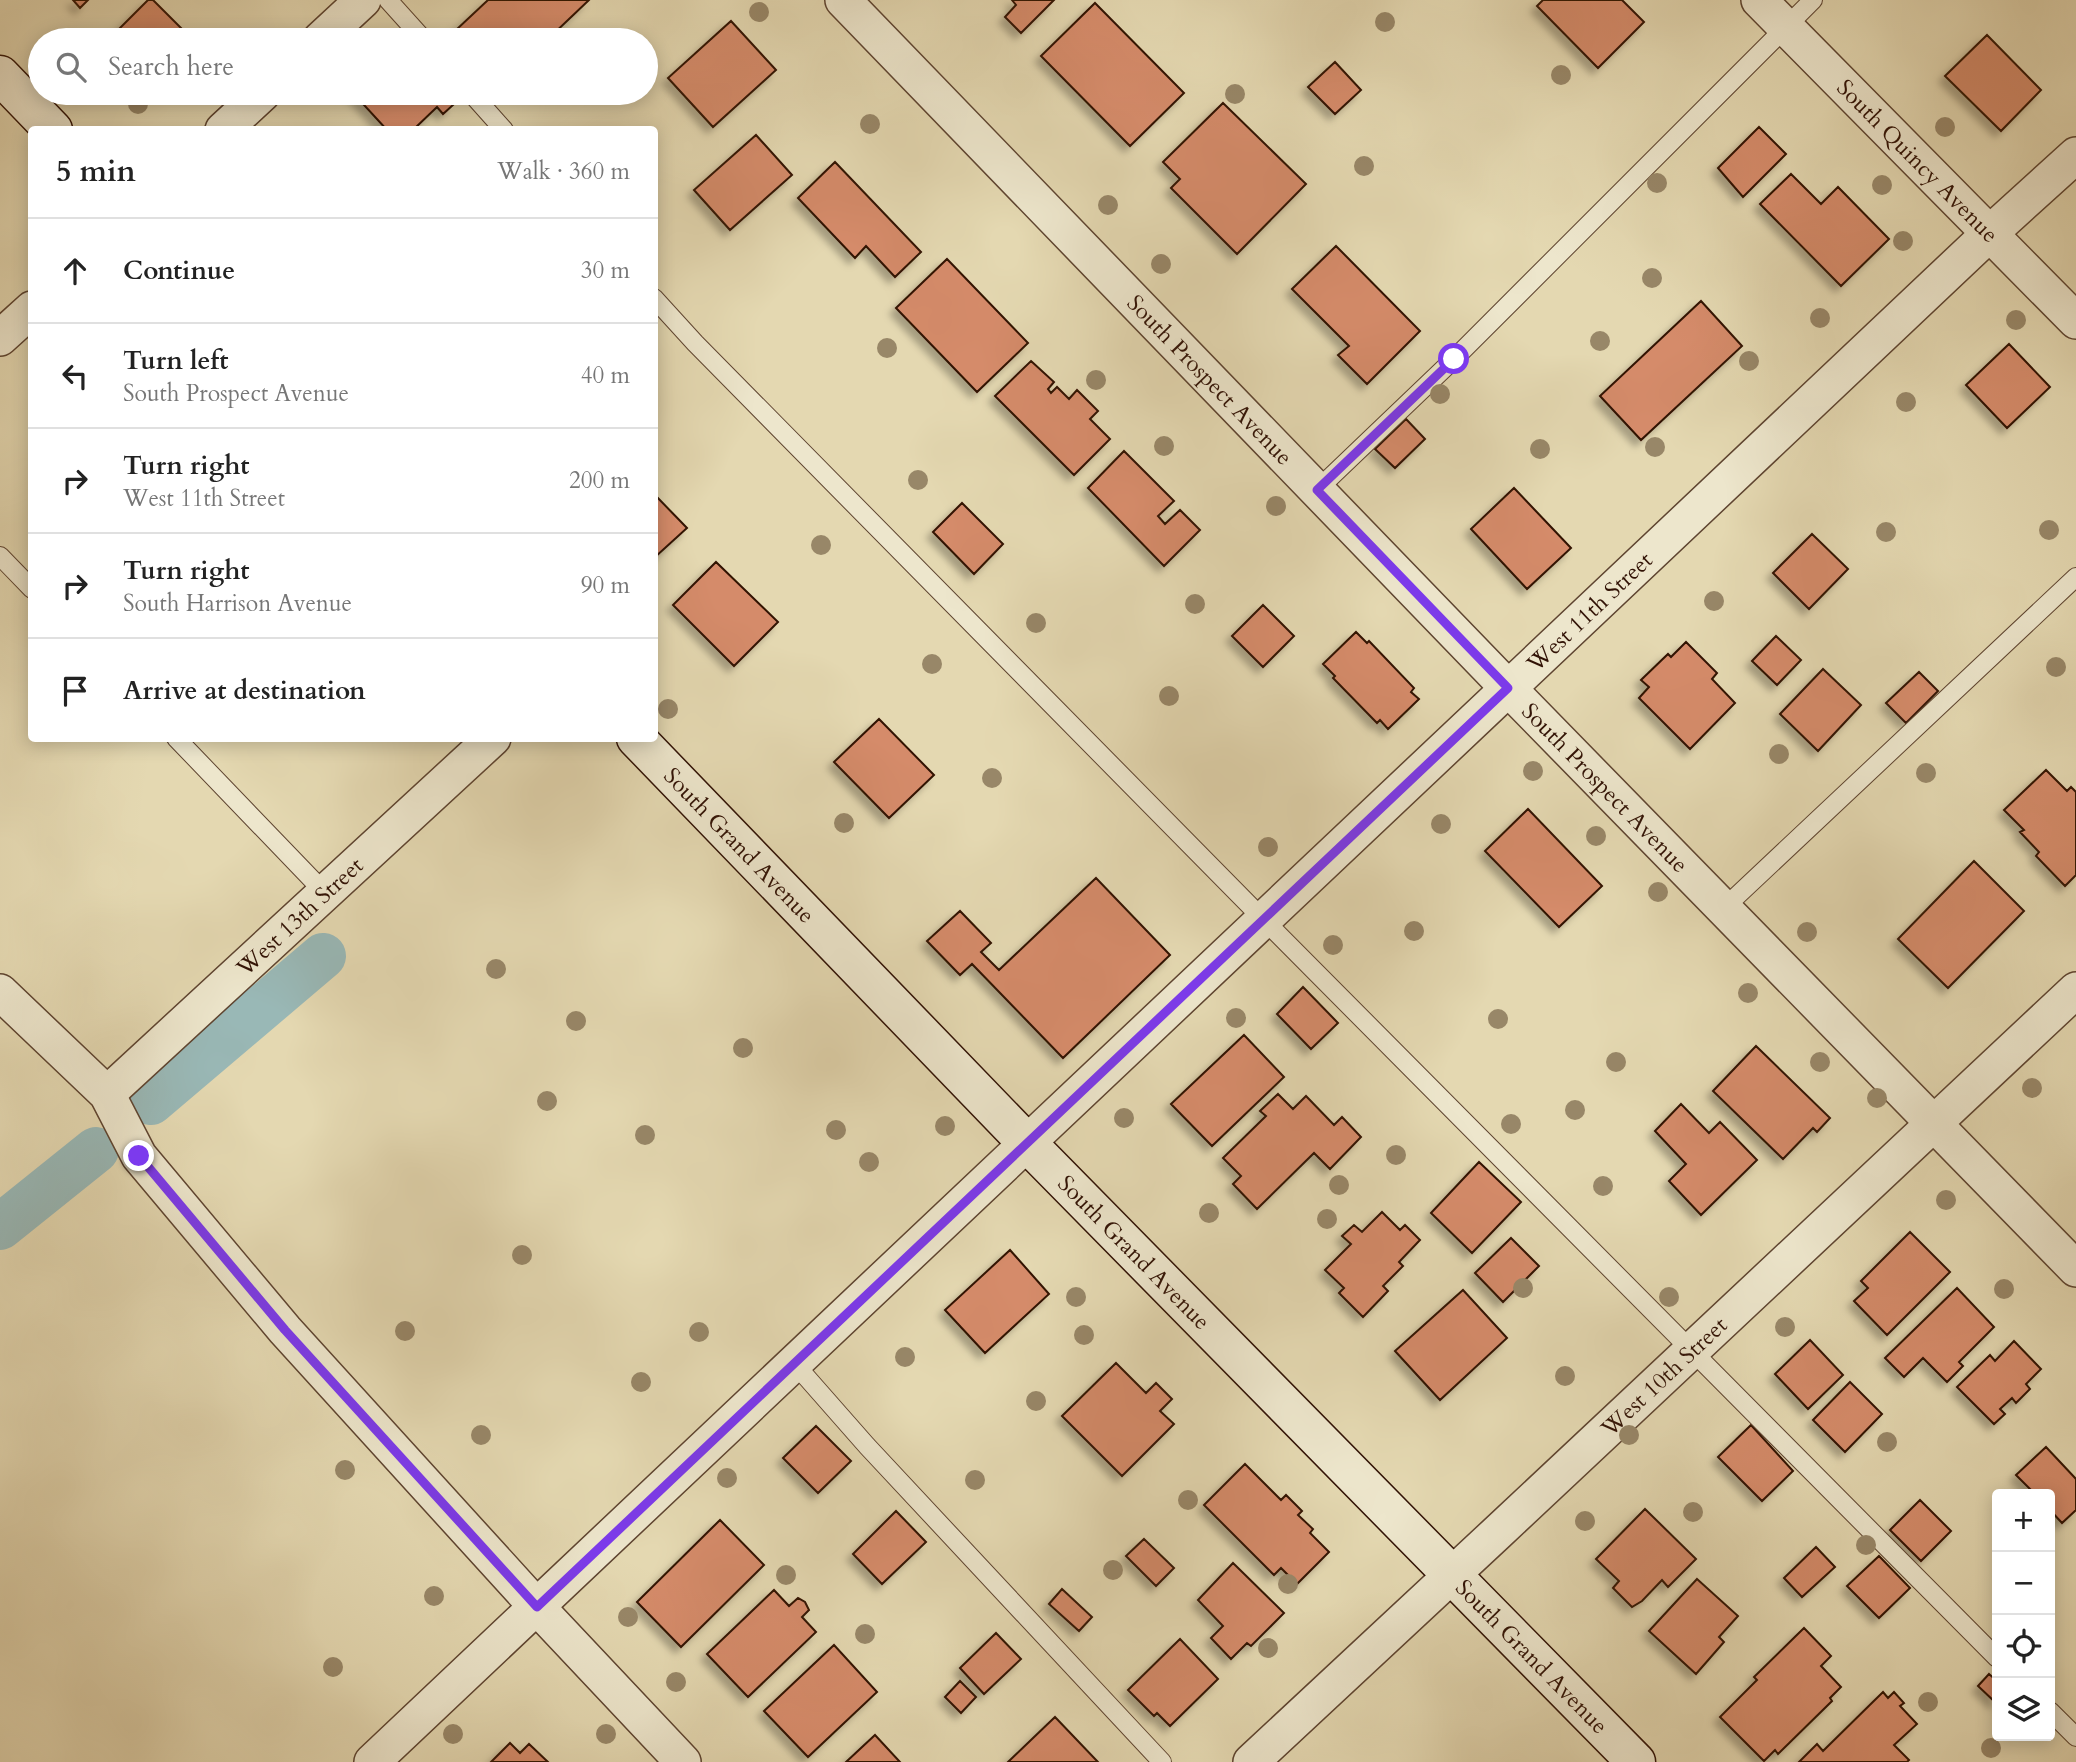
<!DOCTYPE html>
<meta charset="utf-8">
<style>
:root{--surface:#fff;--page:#f6f6f6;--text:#222;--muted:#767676;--line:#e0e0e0}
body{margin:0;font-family:Cardo,serif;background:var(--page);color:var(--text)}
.controls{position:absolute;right:21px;bottom:21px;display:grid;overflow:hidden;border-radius:7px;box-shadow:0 4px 18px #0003}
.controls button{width:63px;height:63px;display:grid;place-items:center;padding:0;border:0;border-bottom:2px solid var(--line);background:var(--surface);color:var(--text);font:35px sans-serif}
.stop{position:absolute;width:21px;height:21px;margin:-16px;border:5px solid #7c3aed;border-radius:50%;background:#fff}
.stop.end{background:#7c3aed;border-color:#fff;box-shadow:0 2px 7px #0008}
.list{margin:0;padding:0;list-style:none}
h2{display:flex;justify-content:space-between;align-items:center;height:91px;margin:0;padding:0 28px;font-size:30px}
h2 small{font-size:23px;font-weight:400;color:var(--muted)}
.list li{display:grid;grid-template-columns:46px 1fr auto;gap:21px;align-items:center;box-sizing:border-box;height:105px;padding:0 28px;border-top:2px solid var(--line)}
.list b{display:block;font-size:26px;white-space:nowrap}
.list p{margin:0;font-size:23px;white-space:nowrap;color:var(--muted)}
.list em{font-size:23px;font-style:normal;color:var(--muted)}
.icon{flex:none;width:38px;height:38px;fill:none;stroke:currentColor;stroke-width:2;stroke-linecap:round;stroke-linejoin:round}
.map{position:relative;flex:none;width:2076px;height:1762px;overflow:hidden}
.search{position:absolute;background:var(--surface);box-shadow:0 4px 18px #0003;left:28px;top:28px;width:630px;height:77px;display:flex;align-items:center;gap:18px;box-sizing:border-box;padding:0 24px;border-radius:38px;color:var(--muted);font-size:26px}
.panel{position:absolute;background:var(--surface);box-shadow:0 4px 18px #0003;left:28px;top:126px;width:630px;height:616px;border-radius:7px}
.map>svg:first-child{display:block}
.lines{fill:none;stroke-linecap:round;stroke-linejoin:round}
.canal{stroke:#99b8b6;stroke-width:46}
.building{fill:#d58b6a;stroke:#311205;stroke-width:2;filter:url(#shadow)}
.lane-casing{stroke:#5e4430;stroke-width:20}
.street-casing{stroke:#5e4430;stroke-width:38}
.secondary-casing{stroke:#311205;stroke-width:41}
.lane{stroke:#ede6cc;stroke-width:18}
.street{stroke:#ede6cc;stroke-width:35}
.secondary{stroke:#ede6cc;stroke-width:38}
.tree{fill:#988768}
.route{stroke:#7c3aed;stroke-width:9}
.labels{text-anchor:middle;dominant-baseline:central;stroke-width:6;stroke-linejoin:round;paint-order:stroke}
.street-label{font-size:23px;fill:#311205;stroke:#ede6cc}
</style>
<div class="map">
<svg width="2076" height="1762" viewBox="0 0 2076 1762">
<defs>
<filter id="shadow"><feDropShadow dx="-6" dy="6" stdDeviation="3.5" flood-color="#0004"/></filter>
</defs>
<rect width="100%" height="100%" fill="#e4d8b1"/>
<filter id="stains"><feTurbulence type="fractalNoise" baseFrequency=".00286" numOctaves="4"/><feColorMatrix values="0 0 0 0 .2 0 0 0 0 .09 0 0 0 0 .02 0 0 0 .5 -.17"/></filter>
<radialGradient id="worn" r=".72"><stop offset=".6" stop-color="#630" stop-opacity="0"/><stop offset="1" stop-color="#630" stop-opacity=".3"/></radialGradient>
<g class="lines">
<path class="canal" d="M151 1102 323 956
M0 1227 96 1150"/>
</g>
<path class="building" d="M73 0H88L80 8Z
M148 0H153L193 40H108Z
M488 0H589L547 40H466L456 30Z
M1012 0H1054L1021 33 1005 17 1016 5Z
M1543 0H1622L1644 22 1598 68 1537 6Z
M1095 3 1184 93 1130 146 1041 56Z
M731 21 776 70 713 127 668 78Z
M1987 35 2041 90 2001 131 1945 76Z
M1335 62 1361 90 1335 114 1308 87Z
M353 93H452L446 98 453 105 443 114 437 107 413 130H387Z
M1223 103 1306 184 1237 254 1171 188 1180 179 1163 162Z
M1759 127 1786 154 1743 197 1718 168Z
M756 135 792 175 730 230 694 190Z
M835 162 921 252 895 277 866 246 855 258 798 198Z
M1791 174 1821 204 1838 187 1889 239 1841 286 1760 204Z
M1336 246 1420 331 1367 384 1338 355 1349 346 1292 289Z
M947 259 1028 343 977 392 896 308Z
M1701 301 1742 346 1641 440 1600 396Z
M2009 344 2050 387 2007 428 1966 385Z
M1031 361 1054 382 1048 389 1051 393 1057 387 1069 399 1077 390 1098 411 1090 419 1110 439 1074 475 995 396Z
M1406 419 1425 439 1395 468 1375 449Z
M1124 451 1174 501 1158 516 1165 524 1180 510 1200 530 1164 566 1088 488Z
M1514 488 1571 548 1527 589 1471 529Z
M654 494 687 528 654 558Z
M962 503 1003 544 974 574 933 532Z
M1812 534 1848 569 1809 609 1773 573Z
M716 562 778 622 734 666 673 605Z
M1263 605 1294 636 1263 667 1232 636Z
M1356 632 1367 643 1369 641 1414 688 1411 692 1419 699 1388 729 1380 720 1377 723 1333 678 1335 676 1323 664Z
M1776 636 1801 660 1777 685 1752 661Z
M1686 642 1717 673 1712 679 1735 703 1690 749 1639 698 1649 687 1641 680 1668 654 1671 657Z
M1823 669 1861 705 1818 751 1780 714Z
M1919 672 1938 691 1906 723 1886 703Z
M879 719 934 775 889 818 834 762Z
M2046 770 2067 791 2071 787 2076 792V875L2065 886 2036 856 2039 852 2020 832 2024 830 2004 810Z
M1528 809 1602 886 1559 927 1485 851Z
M1974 861 2024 911 1948 988 1898 939Z
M1096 878 1170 955 1063 1058 972 964 960 975 927 941 960 911 991 943 981 952 999 970Z
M1303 987 1338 1023 1311 1049 1277 1014Z
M1244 1035 1284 1077 1212 1146 1171 1104Z
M1756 1046 1830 1118 1817 1132 1813 1128 1783 1159 1713 1091Z
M1278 1094 1293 1109 1306 1096 1334 1125 1342 1117 1361 1137 1330 1169 1314 1153 1257 1209 1233 1184 1241 1176 1223 1158 1266 1116 1260 1111Z
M1681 1104 1709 1133 1720 1122 1757 1160 1701 1215 1669 1181 1686 1164 1655 1131Z
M1479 1162 1521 1202 1472 1253 1431 1213Z
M1382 1212 1400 1230 1405 1225 1420 1240 1399 1262 1403 1266 1383 1286 1388 1291 1363 1317 1339 1293 1344 1288 1325 1270 1351 1244 1342 1236 1354 1225 1362 1232Z
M1910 1232 1950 1272 1887 1335 1854 1301 1868 1288 1861 1281Z
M1511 1238 1539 1266 1503 1302 1475 1273Z
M1010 1250 1049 1294 985 1353 945 1310Z
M1957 1288 1994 1327 1959 1362 1963 1366 1947 1382 1923 1358 1904 1377 1885 1358Z
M1463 1290 1507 1338 1440 1400 1395 1351Z
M1810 1340 1843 1375 1808 1409 1775 1374Z
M2014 1341 2041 1369 2026 1384 2030 1389 2016 1403 2012 1398 2000 1409 2005 1414 1994 1424 1957 1387 1990 1355 1995 1361Z
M1116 1363 1146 1393 1156 1383 1172 1399 1160 1411 1174 1424 1122 1476 1062 1416Z
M1850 1382 1882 1414 1845 1452 1813 1420Z
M1751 1425 1793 1471 1762 1501 1718 1457Z
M816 1426 851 1461 818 1493 783 1458Z
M2046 1447 2076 1479V1510L2062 1523 2050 1510V1494H2035L2016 1475Z
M1245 1464 1281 1500 1286 1495 1302 1511 1298 1515 1313 1529 1310 1533 1329 1552 1297 1584 1281 1568 1274 1575 1204 1505Z
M1920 1500 1951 1531 1921 1561 1890 1530Z
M1645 1509 1696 1559 1668 1587 1662 1580 1642 1601 1632 1607 1613 1588 1619 1581 1596 1559Z
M896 1511 926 1542 882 1584 853 1554Z
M720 1520 764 1565 681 1647 637 1602Z
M1144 1539 1174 1568 1156 1586 1126 1556Z
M1816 1547 1835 1567 1802 1597 1784 1578Z
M1879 1556 1910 1588 1879 1618 1847 1586Z
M1233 1563 1284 1613 1251 1646 1247 1643 1231 1659 1211 1638 1223 1626 1198 1600Z
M1697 1579 1738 1616 1719 1637 1724 1642 1696 1674 1649 1631Z
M1062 1589 1092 1617 1079 1631 1049 1604Z
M774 1590 789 1606 798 1598 805 1602 809 1610 802 1617 816 1632 748 1697 707 1654Z
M1804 1628 1831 1656 1821 1666 1841 1687 1830 1698 1832 1701 1778 1754 1775 1750 1764 1761 1720 1717 1757 1680 1754 1677Z
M996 1633 1021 1659 984 1694 960 1668Z
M1180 1639 1218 1679 1170 1726 1157 1713 1154 1716 1128 1690Z
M834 1645 877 1692 808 1757 764 1711Z
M1989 1674 1997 1681V1700L1995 1702 1978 1686Z
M960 1681 976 1697 961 1713 945 1697Z
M1883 1692 1888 1698 1894 1692 1904 1703 1900 1706 1917 1724 1894 1745 1909 1760 1907 1762H1799L1817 1744 1823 1751Z
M1055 1717 1098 1762H1008Z
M875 1735 900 1762H846Z
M510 1743 520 1753 529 1744 548 1762H491Z"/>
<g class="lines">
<g class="lane-casing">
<path id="lane" d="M388 0 424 40
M471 93 504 130
M654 298 695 343 1264 920 1997 1658
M1317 490 1454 359 1813 0
M0 556 32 589
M176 738 326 894
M1724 908 2076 577
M794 1363 867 1446 1162 1762
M2050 1711 2076 1737"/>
</g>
<g class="street-casing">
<g id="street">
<path id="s1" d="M843 0 1508 688 2076 1269"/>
<path id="s2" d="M1759 0 2076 321"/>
<path d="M320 40 363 0"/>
<path d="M223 130 263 93"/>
<path d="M0 338 32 309"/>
<path d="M0 992 107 1094 139 1156 285 1330 537 1607 683 1762"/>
<path id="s3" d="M107 1094 493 738"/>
<path id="s4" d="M372 1762 1989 234 2076 155"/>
<path id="s5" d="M1251 1762 1498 1532 2076 990"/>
</g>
</g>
<g class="secondary-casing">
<g id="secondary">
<path d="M0 75 53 130"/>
<path id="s6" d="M636 738 1027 1143 1636 1762"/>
</g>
</g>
<use href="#lane" class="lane"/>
<use href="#street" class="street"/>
<use href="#secondary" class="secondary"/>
</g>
<g class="tree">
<circle cx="759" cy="12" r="10"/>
<circle cx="1385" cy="22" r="10"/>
<circle cx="1561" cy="75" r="10"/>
<circle cx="1235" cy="94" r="10"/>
<circle cx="138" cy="104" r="10"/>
<circle cx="870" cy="124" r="10"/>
<circle cx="1945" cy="127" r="10"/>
<circle cx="1364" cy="166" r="10"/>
<circle cx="1657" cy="183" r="10"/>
<circle cx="1882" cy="185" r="10"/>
<circle cx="1108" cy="205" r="10"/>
<circle cx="1903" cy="241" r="10"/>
<circle cx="1161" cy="264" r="10"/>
<circle cx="1652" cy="278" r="10"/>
<circle cx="1820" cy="318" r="10"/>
<circle cx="2016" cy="320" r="10"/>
<circle cx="1600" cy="341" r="10"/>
<circle cx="887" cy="348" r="10"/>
<circle cx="1749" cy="361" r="10"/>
<circle cx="1096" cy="380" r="10"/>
<circle cx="1440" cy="394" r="10"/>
<circle cx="1906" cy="402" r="10"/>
<circle cx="1164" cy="446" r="10"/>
<circle cx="1655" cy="447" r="10"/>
<circle cx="1540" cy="449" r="10"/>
<circle cx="918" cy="480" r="10"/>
<circle cx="1276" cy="506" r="10"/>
<circle cx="2049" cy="530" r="10"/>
<circle cx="1886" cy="532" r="10"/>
<circle cx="821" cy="545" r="10"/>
<circle cx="1714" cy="601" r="10"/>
<circle cx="1195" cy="604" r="10"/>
<circle cx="1036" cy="623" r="10"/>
<circle cx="932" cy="664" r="10"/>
<circle cx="2056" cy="667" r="10"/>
<circle cx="1169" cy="696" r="10"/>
<circle cx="668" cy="709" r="10"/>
<circle cx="1779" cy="754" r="10"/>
<circle cx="1533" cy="771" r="10"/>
<circle cx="1926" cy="773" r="10"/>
<circle cx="992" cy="778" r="10"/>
<circle cx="844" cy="823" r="10"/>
<circle cx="1441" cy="824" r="10"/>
<circle cx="1596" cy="836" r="10"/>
<circle cx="1268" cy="847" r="10"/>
<circle cx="1658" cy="892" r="10"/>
<circle cx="1414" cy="931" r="10"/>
<circle cx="1807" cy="932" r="10"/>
<circle cx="1333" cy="945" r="10"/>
<circle cx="496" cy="969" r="10"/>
<circle cx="1748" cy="993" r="10"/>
<circle cx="1236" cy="1018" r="10"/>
<circle cx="1498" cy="1019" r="10"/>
<circle cx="576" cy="1021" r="10"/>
<circle cx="743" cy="1048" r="10"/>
<circle cx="1616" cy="1062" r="10"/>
<circle cx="1820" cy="1062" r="10"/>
<circle cx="2032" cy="1088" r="10"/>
<circle cx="1877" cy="1098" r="10"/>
<circle cx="547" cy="1101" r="10"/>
<circle cx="1575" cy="1110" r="10"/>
<circle cx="1124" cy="1118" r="10"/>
<circle cx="1511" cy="1124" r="10"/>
<circle cx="945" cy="1126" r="10"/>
<circle cx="836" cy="1130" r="10"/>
<circle cx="645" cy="1135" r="10"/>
<circle cx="1396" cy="1155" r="10"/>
<circle cx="869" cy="1162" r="10"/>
<circle cx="1339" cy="1185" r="10"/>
<circle cx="1603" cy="1186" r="10"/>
<circle cx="1946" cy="1200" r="10"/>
<circle cx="1209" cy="1213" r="10"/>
<circle cx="1327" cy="1219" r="10"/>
<circle cx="522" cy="1255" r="10"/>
<circle cx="1523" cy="1288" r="10"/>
<circle cx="2004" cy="1289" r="10"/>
<circle cx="1076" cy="1297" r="10"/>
<circle cx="1669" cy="1297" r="10"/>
<circle cx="1785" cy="1327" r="10"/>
<circle cx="405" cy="1331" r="10"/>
<circle cx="699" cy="1332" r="10"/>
<circle cx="1084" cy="1335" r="10"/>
<circle cx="905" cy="1357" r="10"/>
<circle cx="1565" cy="1376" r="10"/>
<circle cx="641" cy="1382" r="10"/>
<circle cx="1036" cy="1401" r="10"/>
<circle cx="481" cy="1435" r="10"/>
<circle cx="1629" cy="1435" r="10"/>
<circle cx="1887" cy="1442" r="10"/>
<circle cx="345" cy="1470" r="10"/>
<circle cx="727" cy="1478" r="10"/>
<circle cx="975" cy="1480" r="10"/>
<circle cx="1188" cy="1500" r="10"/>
<circle cx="1693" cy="1512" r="10"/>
<circle cx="1585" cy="1521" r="10"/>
<circle cx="1866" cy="1545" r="10"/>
<circle cx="1113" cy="1570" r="10"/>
<circle cx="786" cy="1575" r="10"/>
<circle cx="1288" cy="1584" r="10"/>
<circle cx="434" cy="1596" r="10"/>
<circle cx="628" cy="1617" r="10"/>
<circle cx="865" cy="1634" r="10"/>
<circle cx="1268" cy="1648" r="10"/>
<circle cx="333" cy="1667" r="10"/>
<circle cx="676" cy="1682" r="10"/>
<circle cx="1928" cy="1702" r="10"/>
<circle cx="453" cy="1734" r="10"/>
<circle cx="606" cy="1734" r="10"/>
<circle cx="1991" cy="1748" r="10"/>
</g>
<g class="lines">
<path class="route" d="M139 1156 285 1330 537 1607 1508 688 1317 490 1454 359"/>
</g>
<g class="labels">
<g class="street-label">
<text stroke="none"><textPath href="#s2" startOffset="226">South Quincy Avenue</textPath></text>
<text stroke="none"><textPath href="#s1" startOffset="528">South Prospect Avenue</textPath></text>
<text stroke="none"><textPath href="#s4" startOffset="1675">West 11th Street</textPath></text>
<text stroke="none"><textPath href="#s1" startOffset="1096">South Prospect Avenue</textPath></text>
<text stroke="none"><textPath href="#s6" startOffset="149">South Grand Avenue</textPath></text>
<text stroke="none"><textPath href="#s3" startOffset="262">West 13th Street</textPath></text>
<text stroke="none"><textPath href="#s6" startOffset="716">South Grand Avenue</textPath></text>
<text stroke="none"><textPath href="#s5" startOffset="565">West 10th Street</textPath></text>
<text stroke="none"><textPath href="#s6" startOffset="1283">South Grand Avenue</textPath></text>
</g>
</g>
<rect width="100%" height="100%" filter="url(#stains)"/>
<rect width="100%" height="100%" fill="url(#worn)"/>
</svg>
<div class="controls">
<button>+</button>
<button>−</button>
<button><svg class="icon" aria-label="locate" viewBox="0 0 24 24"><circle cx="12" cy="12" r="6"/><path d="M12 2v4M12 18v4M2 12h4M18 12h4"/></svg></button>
<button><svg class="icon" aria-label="layers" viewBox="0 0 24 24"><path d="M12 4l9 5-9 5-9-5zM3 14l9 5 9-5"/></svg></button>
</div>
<div class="stop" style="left:1454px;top:359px"></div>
<div class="stop end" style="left:139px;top:1156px"></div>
<div class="search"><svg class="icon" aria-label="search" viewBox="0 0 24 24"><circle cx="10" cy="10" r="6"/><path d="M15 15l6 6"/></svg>Search here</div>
<section class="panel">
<h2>5 min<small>Walk · 360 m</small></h2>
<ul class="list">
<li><svg class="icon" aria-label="ahead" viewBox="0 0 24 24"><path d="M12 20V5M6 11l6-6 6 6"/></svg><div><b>Continue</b></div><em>30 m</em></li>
<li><svg class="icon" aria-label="left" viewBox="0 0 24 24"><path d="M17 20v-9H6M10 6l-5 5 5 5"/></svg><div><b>Turn left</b><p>South Prospect Avenue</p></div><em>40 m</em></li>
<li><svg class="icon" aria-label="right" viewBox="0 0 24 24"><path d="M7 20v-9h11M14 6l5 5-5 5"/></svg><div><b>Turn right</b><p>West 11th Street</p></div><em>200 m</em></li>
<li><svg class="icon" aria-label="right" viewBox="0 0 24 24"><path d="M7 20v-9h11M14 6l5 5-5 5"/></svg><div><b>Turn right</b><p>South Harrison Avenue</p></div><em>90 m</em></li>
<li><svg class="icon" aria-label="arrive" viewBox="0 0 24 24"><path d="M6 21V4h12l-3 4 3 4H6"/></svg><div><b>Arrive at destination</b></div></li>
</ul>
</section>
</div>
